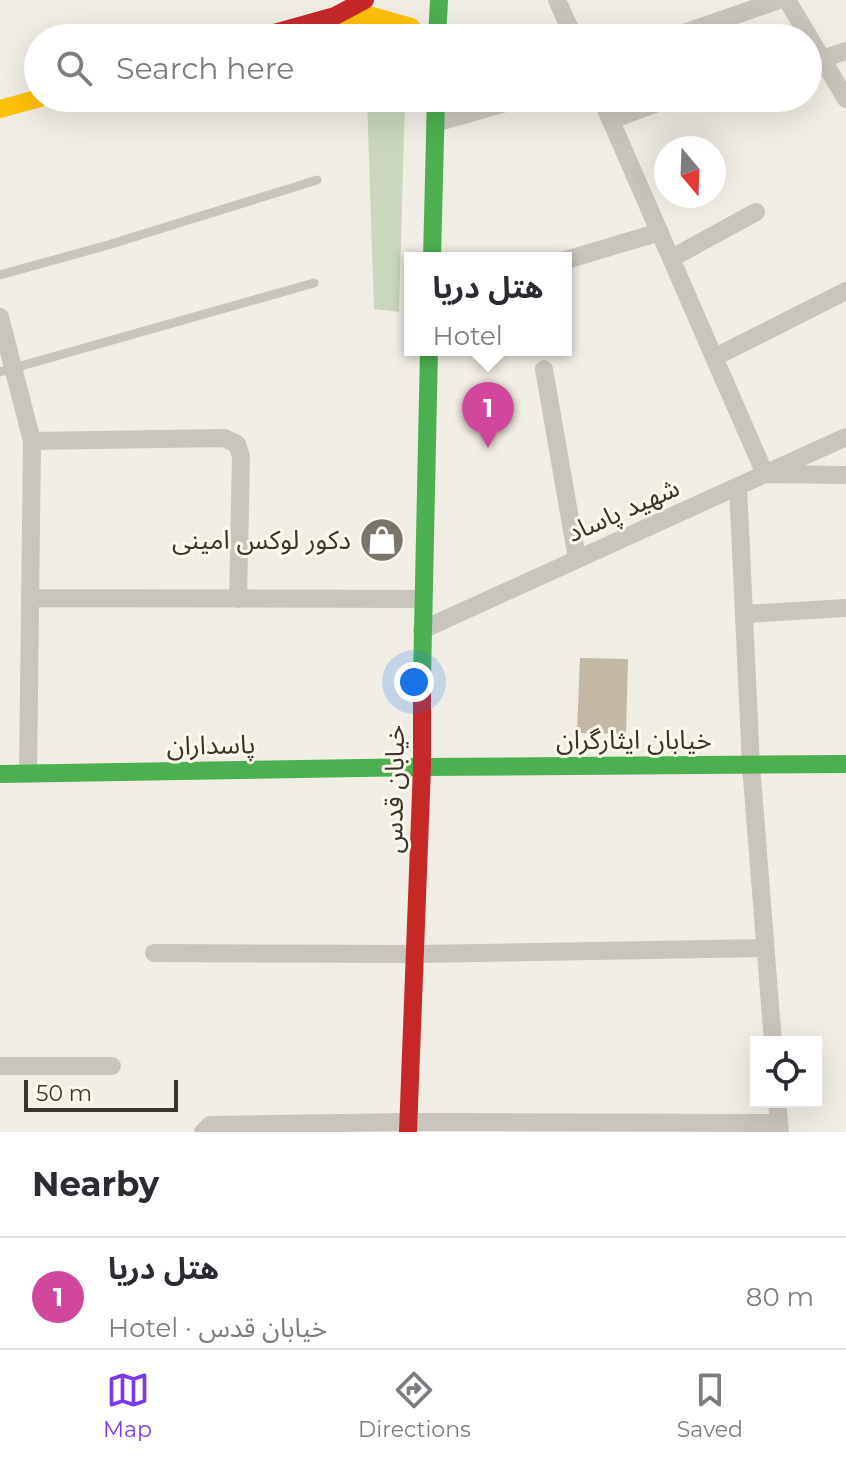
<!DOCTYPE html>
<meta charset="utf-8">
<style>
:root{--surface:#fff;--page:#f2f2f3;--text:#2b2b33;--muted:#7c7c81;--line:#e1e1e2;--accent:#7c3aed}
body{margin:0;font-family:Montserrat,"Noto Sans Arabic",sans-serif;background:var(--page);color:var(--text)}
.controls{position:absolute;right:24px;bottom:24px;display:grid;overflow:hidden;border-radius:0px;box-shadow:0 8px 32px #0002}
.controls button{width:72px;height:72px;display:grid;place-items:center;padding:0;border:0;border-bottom:2px solid var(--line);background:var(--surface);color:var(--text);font:40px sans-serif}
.compass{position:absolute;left:654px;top:136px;width:72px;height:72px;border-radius:50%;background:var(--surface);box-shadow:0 8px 32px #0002;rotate:161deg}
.scale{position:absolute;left:24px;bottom:20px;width:154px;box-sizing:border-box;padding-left:8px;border:4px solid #3a342a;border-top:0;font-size:22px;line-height:28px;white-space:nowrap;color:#3a342a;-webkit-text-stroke:6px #fbf8ec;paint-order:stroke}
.you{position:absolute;left:414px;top:682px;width:28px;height:28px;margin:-20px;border:6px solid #fff;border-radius:50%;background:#1a73e8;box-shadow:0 0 0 12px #1a73e833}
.badge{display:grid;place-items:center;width:52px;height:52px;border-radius:50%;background:var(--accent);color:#fff;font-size:26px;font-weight:700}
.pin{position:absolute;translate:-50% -66px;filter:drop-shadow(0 2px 4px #0008)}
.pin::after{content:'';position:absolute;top:42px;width:28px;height:24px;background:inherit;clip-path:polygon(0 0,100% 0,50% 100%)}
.popup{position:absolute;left:404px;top:252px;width:168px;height:104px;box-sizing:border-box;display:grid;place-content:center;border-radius:0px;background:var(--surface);filter:drop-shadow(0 2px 6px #0005);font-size:26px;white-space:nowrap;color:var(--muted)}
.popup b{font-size:30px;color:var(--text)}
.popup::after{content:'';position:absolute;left:50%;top:100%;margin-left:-16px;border:16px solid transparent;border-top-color:var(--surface)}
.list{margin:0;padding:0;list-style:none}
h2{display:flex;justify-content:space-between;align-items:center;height:104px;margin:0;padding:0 32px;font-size:34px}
h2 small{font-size:26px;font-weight:400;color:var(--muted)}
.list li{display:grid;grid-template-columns:52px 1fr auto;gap:24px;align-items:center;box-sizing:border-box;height:112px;padding:0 32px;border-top:2px solid var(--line)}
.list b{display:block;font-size:30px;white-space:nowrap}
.list p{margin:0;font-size:26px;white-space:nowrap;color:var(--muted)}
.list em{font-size:26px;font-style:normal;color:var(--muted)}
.icon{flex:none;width:44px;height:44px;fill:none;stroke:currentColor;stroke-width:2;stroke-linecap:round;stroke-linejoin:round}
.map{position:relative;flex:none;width:846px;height:1132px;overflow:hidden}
.search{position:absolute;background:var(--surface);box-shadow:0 8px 32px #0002;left:24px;right:24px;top:24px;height:88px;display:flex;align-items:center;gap:20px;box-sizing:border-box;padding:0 28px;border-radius:44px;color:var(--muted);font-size:30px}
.sheet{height:216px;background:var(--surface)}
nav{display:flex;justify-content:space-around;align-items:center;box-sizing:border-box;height:112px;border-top:2px solid var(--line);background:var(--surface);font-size:22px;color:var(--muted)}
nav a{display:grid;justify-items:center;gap:4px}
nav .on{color:var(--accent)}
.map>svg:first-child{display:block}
.green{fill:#cad6be}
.building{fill:#c3b7a5}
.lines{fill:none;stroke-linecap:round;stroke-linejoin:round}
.lane{stroke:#c9c5bc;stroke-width:9}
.street{stroke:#c9c5bc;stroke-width:18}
.fast{stroke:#4caf50;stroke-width:18}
.slow{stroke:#ffc107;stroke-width:18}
.jam{stroke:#c62828;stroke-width:18}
.labels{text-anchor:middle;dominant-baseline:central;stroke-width:6;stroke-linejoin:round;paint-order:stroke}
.street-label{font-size:26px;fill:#3a342a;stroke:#fbf8ec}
.poi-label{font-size:26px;fill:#3a342a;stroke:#fbf8ec;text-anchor:end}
</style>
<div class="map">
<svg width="846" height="1132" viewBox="0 0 846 1132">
<rect width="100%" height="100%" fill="#efede4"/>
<path class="green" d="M367 98H405L399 312 374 309Z"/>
<path class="building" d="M580 658 628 659 626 734 577 733Z"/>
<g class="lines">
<path class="lane" d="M0 275 108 245 317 180
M0 372 314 283"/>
<path class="street" d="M557 0 574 38
M787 0 846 99
M669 38 779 0
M822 59 846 51
M601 98 765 474 846 475
M611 120 671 98
M435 123 523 98
M672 258 756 212
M566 260 660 232
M0 317 32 441 28 773
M715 357 846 291
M544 369 577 559
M32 441 224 438 237 444 241 457 238 599
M738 486 751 765 773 1042
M30 598 422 599
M745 614 846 608
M422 630 846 437
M154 953 416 954 765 948
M0 1066H112
M777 1102 780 1132
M203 1132 210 1125 409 1122 779 1123"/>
<path class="fast" d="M437 38 439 0
M432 258 436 98
M422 678 429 350
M0 774 422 767 846 764"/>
<path class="slow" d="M338 16H372L411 27 421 38
M0 109 40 98"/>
<path class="jam" d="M256 38 335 16 365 0
M408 1132 422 767V678"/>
</g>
<defs>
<g id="shop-disc" transform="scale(2.3)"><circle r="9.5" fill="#79756b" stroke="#fbf8ec"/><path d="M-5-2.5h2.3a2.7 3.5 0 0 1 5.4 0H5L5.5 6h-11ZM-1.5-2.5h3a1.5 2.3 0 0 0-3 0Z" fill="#fff"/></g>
</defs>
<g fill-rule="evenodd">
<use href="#shop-disc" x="382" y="540"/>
</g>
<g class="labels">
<g class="street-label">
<text transform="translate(623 510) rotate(-24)">شهید پاساد</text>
<text x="634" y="740">خیابان ایثارگران</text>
<text transform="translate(211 745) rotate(-1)">پاسداران</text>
<text transform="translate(394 789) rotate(-89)">خیابان قدس</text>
</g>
<g class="poi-label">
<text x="351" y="540">دکور لوکس امینی</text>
</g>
</g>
</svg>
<div class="controls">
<button><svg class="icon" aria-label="locate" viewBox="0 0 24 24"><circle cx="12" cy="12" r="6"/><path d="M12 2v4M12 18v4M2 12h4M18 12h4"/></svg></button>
</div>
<svg class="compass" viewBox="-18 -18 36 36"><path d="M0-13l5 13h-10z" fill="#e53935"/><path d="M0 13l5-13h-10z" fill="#7c7c81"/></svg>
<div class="scale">50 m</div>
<div class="you"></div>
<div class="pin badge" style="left:488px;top:448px;background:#d1479c">1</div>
<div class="popup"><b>هتل دریا</b>Hotel</div>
<div class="search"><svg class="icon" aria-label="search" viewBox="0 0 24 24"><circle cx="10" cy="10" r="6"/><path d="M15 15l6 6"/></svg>Search here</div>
</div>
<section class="sheet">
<h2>Nearby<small></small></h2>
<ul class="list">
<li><span class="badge" style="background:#d1479c">1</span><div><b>هتل دریا</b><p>Hotel · خیابان قدس</p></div><em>80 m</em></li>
</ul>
</section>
<nav>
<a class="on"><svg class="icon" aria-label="map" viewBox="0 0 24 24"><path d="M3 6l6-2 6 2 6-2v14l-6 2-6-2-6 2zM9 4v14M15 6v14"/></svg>Map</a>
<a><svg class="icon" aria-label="directions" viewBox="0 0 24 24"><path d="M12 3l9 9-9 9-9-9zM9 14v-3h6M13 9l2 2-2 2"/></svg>Directions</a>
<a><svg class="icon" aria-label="saved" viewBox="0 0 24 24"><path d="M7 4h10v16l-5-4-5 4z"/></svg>Saved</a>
</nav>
